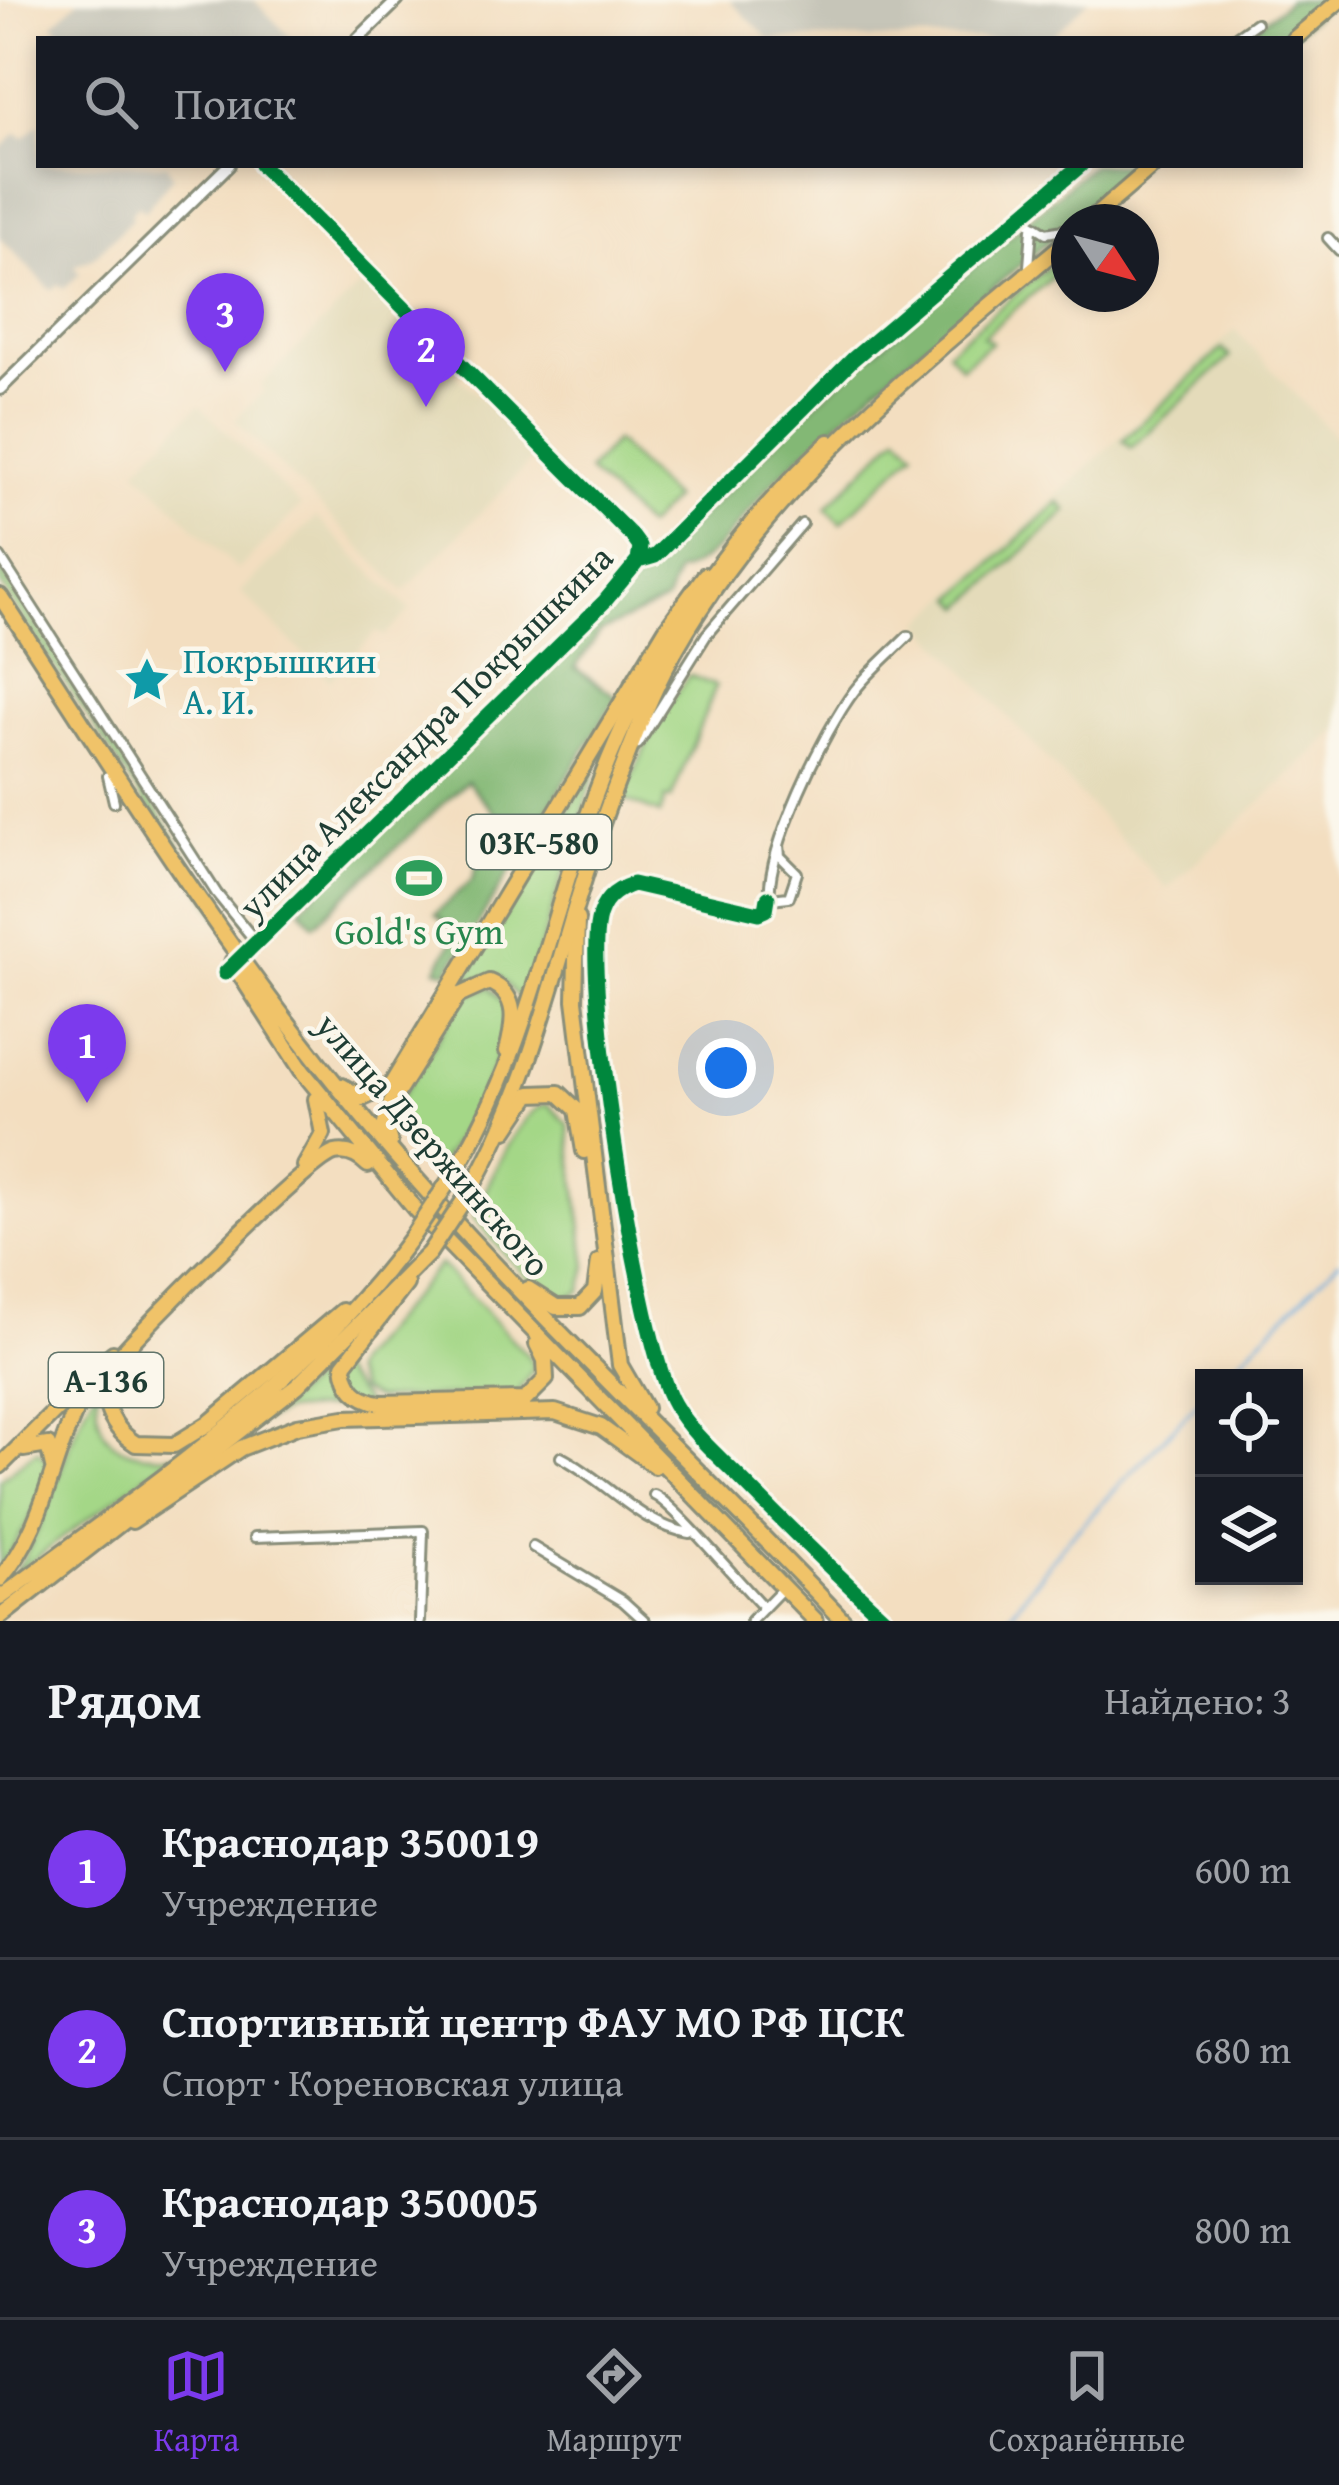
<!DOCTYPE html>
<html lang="ru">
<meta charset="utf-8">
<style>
:root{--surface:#171b24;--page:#242831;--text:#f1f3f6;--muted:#9ea1a6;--line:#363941;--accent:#7c3aed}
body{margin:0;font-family:"Gentium Book Plus",serif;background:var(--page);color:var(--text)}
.controls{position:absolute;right:36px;bottom:36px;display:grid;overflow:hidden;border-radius:0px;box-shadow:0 6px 18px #0003}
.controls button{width:108px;height:108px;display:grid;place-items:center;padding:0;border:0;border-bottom:3px solid var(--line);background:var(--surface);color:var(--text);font:60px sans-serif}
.compass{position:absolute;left:1051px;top:204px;width:108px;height:108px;border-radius:50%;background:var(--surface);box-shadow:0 6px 18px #0003;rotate:126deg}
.you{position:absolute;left:726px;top:1068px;width:42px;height:42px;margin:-30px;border:9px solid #fff;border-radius:50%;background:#1a73e8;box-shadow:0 0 0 18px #1a73e833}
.badge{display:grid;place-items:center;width:78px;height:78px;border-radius:50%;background:var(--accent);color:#fff;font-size:39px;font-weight:700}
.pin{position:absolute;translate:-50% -99px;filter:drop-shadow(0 3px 6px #0008)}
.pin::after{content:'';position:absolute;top:63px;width:42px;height:36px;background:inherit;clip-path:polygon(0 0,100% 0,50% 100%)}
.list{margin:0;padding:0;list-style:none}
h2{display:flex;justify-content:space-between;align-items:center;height:156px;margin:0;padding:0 48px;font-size:51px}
h2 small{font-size:39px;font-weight:400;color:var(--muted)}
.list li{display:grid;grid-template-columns:78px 1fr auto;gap:36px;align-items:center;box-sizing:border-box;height:180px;padding:0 48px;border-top:3px solid var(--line)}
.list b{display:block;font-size:45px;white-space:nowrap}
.list p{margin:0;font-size:39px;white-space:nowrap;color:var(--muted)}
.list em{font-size:39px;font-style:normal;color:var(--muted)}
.icon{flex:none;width:66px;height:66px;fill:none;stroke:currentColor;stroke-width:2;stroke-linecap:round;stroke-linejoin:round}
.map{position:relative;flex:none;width:1339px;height:1621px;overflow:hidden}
.search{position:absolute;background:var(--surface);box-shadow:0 6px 18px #0003;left:36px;right:36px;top:36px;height:132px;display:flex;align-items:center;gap:30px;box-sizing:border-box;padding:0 42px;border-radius:0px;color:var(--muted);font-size:45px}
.sheet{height:696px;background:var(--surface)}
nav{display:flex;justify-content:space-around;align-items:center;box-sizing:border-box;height:168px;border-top:3px solid var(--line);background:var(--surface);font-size:33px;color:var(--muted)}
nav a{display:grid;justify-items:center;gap:6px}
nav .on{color:var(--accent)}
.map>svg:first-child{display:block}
.built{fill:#e4dbba}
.industrial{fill:#c6c5b8}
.green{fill:#a4d787;stroke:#628a5e;stroke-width:3}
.forest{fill:#83b874;stroke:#517a54;stroke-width:3}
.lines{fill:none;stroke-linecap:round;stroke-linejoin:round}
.stream{stroke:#66aadb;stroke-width:3}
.minor-casing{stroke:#898e7a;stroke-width:14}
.tertiary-casing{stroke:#898e7a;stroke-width:16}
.primary-casing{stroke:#898e7a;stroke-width:20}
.trunk-casing{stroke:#898e7a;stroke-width:20}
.minor{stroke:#fff;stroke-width:8}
.tertiary{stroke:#fff;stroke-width:10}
.primary{stroke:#f0c369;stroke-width:14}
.trunk{stroke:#f0c369;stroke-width:14}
.trunk-bridge-casing{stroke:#898e7a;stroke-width:20;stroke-linecap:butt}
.trunk-bridge{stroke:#f0c369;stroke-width:14}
.cycleway-casing{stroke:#fbf7ec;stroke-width:22}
.cycleway{stroke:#00873e;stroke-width:15}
.labels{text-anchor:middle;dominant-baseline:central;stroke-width:9;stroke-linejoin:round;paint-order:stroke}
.shield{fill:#fbf7ec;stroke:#61756b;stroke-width:3}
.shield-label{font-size:33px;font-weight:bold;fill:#1f3d34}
.culture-label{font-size:36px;fill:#0d838f;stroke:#fbf7ec;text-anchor:start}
.street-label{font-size:36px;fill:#1f3d34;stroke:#fbf7ec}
.leisure-label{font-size:36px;fill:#27864d;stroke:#fbf7ec}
</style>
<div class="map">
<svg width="1339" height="1621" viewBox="0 0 1339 1621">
<rect width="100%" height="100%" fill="#fbf7ec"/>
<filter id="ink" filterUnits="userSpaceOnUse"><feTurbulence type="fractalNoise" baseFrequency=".00833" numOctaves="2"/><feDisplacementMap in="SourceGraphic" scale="24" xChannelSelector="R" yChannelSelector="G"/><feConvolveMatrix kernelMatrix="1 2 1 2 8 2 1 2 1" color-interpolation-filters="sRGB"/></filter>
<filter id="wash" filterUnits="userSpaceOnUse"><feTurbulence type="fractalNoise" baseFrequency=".004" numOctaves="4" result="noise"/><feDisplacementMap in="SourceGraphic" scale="48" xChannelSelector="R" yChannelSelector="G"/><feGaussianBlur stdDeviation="2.7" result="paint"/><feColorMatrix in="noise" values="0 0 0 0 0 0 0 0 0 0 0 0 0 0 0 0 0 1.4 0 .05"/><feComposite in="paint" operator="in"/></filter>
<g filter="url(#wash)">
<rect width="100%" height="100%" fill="#f3dec0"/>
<path class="built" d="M363 283 538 454 404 591 235 420 264 391 260 386Z
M1235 330 1339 441V729L1167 889 921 623Z
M199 405 301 506 238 570 136 469Z
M316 517 410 610 385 636 376 632 330 680 241 592Z"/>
<path class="industrial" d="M79 0H254L292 39H69L53 24Z
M729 0H1089L1049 39H769Z
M39 124V165H166L173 176 145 211 138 205 130 214 133 218 94 257 74 266 80 273 64 289 58 284 51 290 0 238V149L17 133 24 138Z"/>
<path class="green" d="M1069 250V263L983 336 992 342 961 367 947 351Z
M1222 349 1230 357 1131 448 1123 440Z
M899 434 915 451 841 523 826 508Z
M615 441 673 499 646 527 588 471Z
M1059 502 1067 511 963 607 955 598Z
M0 568 237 933 235 940 0 583Z
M689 675 716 686 671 799 666 798 660 814 622 799 660 716Z
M598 762 526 994 522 1002 499 976 465 980Z
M490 987 509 1009C502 1069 467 1125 433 1173L407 1144 398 1102 464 996Z
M548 1104 568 1124 587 1267 581 1290C548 1319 495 1240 473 1217 487 1189 518 1108 548 1104Z
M440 1264 529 1357 534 1368 517 1393 377 1399 360 1391 351 1372 355 1362Z
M339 1359V1372L368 1405 286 1411 261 1422Z
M99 1384C90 1441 120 1459 174 1455L13 1575C55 1514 61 1444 99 1384Z
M37 1450 48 1462C45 1499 20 1537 0 1568V1480Z"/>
<path class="forest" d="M1289 0H1334L1288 39H1243Z
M1092 165H1139C1020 266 897 365 782 473 750 502 720 563 677 572L666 601 600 632 575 668 617 697 448 972 437 969 457 932 435 914 473 879 478 860 507 828 467 781 314 925 300 908 821 398Z"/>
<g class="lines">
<path class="stream" d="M1222 1378 1339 1261
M1005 1621 1063 1545 1204 1396"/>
</g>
</g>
<g filter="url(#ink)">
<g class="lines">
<g class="minor-casing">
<path id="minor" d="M1233 39 1256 23
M261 165 632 536 640 547 638 561
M1021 217 1046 233 1069 229
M1328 238 1339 250
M1029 266 1032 229
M0 557 217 894 256 942
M638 744 707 634 802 524
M108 776 114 802
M779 845 780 856 797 873 789 897 770 899C765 852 824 730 855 690 871 670 890 654 908 636
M768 898 766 910 759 913 633 884C614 890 602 901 598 921 584 987 640 1346 674 1404 690 1432 717 1455 740 1478 787 1526 835 1573 884 1618L881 1621
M225 973 605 601 638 561 655 556 853 359 1081 165
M561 1457C606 1480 639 1525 690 1533
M654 1495C673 1503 742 1586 764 1608
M255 1537 423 1531 420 1621
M533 1547 623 1601 645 1621
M751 1621 782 1589"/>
</g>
<g class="tertiary-casing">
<path id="tertiary" d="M358 39 398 0
M0 389 229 165"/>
</g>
<g class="primary-casing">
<path id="primary" d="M0 596C115 772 226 954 362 1116 511 1295 685 1452 844 1621
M577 919 575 1000 620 1365 645 1408
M232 962 303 1072 415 1209 816 1621
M342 1086 363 1098 391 1085 666 629 705 575
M506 1130 530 1094 559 1093 577 1110 584 1151
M390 1143 385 1124 391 1103 458 996 489 982C520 995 514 1024 507 1051
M305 1166 323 1134 316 1099
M406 1284 344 1365C346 1388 358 1399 380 1403L525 1400 546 1379 545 1360 537 1344
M528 1289 556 1307H580L595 1291 599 1262
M342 1311 208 1424 174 1445 136 1444C108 1426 96 1393 113 1363 138 1333 309 1159 335 1153 348 1150 359 1156 368 1165
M24 1449 48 1445 53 1467
M0 1466 113 1353
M132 1521 241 1448 297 1426 344 1418 555 1412 601 1427 655 1466
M0 1579C51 1521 51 1443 92 1381"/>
</g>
<g class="trunk-casing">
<path id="trunk" d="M1294 39 1339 1
M1088 222 1154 165
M453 1175C525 1059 548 925 594 798 644 660 722 542 829 442
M468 1194C539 1075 562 930 610 801 627 756 644 710 666 667 758 493 921 363 1069 239
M0 1598C147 1488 304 1386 413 1235
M0 1617 297 1386 429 1253"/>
</g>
<use href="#minor" class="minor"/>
<use href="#tertiary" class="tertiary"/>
<use href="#primary" class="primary"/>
<use href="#trunk" class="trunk"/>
<g class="trunk-bridge-casing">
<path id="trunk-bridge" d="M413 1235 453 1175
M429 1253 468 1194"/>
</g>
<use href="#trunk-bridge" class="trunk-bridge"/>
<g class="cycleway-casing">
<path id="cycleway" d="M261 165 632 536 640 547 638 561
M768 898 766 910 759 913 633 884C614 890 602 901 598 921 584 987 640 1346 674 1404 690 1432 717 1455 740 1478 787 1526 835 1573 884 1618L881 1621
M225 973 605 601 638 561 655 556 853 359 1081 165"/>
</g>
<use href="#cycleway" class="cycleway"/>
</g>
</g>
<defs>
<g id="sight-bare" transform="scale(3.6)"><path d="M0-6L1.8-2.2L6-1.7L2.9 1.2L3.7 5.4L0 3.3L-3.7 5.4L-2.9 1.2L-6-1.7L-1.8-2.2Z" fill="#0f9aa8" stroke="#fbf7ec" stroke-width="2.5" paint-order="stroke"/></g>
<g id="stadium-bare" transform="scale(3.6)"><path d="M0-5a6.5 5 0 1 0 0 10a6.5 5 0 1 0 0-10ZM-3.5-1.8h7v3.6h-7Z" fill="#2e9e5b" stroke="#fbf7ec" stroke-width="2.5" paint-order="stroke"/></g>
</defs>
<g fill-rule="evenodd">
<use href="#sight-bare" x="147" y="680"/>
<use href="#stadium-bare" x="419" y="878"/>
</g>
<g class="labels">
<g class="shield">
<rect x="467" y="815" width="144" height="54" rx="9"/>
<rect x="49" y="1353" width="114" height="54" rx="9"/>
</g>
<g class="shield-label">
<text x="539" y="842">03К-580</text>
<text x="106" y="1380">А-136</text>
</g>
<g class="culture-label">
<text x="183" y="659">Покрышкин<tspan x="183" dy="41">А. И.</tspan></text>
</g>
<g class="street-label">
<text transform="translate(425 731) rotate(-45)">улица Александра Покрышкина</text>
<text transform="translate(434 1144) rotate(49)">улица Дзержинского</text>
</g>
<g class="leisure-label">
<text x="419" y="930">Gold's Gym</text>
</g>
</g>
</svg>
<div class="controls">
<button><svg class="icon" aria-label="locate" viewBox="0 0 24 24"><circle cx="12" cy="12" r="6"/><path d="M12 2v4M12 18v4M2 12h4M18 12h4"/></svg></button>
<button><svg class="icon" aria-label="layers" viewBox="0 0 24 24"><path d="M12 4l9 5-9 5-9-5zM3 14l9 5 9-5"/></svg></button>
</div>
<svg class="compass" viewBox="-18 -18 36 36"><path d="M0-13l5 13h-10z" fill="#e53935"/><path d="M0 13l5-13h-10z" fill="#9ea1a6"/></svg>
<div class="you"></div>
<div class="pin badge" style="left:87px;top:1103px">1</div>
<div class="pin badge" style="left:426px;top:407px">2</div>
<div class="pin badge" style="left:225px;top:372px">3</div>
<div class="search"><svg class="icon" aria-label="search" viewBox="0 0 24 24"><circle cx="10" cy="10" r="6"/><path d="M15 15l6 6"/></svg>Поиск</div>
</div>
<section class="sheet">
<h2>Рядом<small>Найдено: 3</small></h2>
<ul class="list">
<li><span class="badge">1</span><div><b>Краснодар 350019</b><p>Учреждение</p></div><em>600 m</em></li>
<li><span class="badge">2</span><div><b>Спортивный центр ФАУ МО РФ ЦСК</b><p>Спорт · Кореновская улица</p></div><em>680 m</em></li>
<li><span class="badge">3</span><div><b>Краснодар 350005</b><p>Учреждение</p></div><em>800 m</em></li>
</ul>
</section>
<nav>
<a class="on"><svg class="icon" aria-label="map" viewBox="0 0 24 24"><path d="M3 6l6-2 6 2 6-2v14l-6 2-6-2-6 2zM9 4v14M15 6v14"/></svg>Карта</a>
<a><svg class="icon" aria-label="directions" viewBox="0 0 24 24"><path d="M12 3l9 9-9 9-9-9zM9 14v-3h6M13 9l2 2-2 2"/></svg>Маршрут</a>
<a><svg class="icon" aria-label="saved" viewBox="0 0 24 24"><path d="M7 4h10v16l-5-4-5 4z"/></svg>Сохранённые</a>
</nav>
